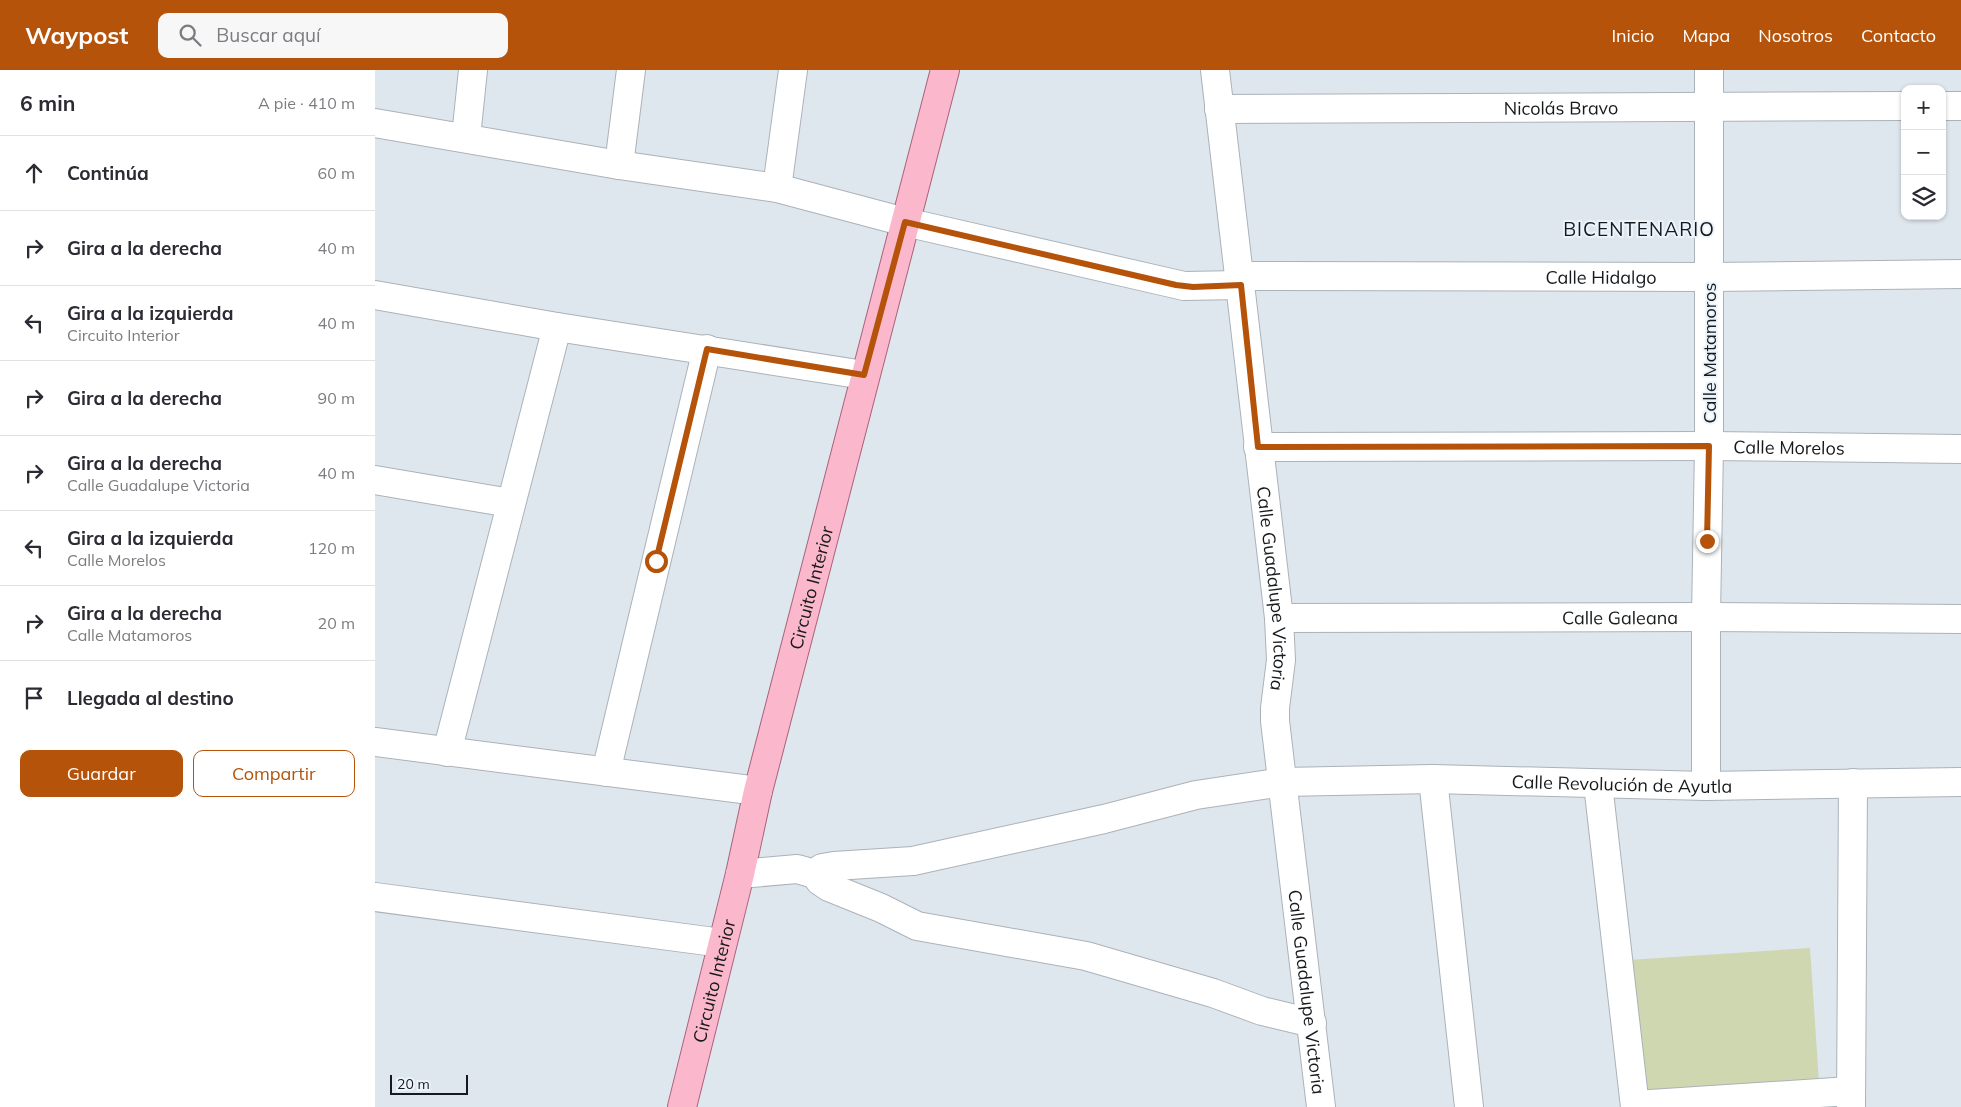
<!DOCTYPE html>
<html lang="es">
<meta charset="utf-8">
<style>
:root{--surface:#fff;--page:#f7f7f7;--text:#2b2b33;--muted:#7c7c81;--line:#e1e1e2;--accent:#b45309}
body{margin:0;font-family:Mulish,sans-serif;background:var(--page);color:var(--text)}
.controls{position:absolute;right:15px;top:15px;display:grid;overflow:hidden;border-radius:10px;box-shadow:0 1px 4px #0004}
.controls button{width:45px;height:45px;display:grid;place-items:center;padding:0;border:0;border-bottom:1px solid var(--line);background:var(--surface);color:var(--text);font:25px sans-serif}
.scale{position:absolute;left:15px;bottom:12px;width:78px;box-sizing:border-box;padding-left:5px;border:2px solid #171a1c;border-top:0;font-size:14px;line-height:18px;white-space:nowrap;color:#171a1c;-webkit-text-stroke:4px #ecf4fb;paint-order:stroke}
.stop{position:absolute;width:15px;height:15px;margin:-11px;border:4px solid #b45309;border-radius:50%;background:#fff}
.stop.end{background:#b45309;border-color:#fff;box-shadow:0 1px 5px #0008}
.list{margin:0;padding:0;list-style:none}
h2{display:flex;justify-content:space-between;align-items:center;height:65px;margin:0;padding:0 20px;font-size:21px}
h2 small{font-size:16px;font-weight:400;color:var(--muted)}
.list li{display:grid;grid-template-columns:32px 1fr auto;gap:15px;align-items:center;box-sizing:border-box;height:75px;padding:0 20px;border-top:1px solid var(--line)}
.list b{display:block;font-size:19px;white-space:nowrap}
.list p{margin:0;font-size:16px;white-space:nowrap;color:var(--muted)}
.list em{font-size:16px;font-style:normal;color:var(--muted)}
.actions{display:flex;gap:10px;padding:15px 20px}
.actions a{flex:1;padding:11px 0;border:1px solid var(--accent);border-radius:10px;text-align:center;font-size:18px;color:var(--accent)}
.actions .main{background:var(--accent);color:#fff}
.icon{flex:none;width:28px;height:28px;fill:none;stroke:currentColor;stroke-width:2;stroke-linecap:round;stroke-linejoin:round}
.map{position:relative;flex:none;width:1586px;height:1037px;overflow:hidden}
header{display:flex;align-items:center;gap:30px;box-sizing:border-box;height:70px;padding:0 25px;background:var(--accent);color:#fff}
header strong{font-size:24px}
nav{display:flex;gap:28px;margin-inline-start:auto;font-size:18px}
.search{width:350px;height:45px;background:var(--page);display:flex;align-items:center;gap:12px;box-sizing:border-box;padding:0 18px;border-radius:10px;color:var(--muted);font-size:19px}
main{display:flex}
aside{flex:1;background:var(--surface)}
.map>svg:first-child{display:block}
.green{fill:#ced7b0}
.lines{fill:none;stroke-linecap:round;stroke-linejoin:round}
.minor-casing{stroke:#abb2b9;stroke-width:30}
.major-casing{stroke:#aa627a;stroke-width:30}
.minor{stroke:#fff;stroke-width:28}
.major{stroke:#fbb8cd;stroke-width:28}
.route{stroke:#b45309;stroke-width:6}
.labels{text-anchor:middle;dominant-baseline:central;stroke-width:4;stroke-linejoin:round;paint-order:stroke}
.street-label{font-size:18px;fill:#171a1c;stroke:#ecf4fb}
.neighbourhood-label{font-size:19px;letter-spacing:1px;fill:#171a1c;stroke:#ecf4fb}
</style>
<header>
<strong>Waypost</strong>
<div class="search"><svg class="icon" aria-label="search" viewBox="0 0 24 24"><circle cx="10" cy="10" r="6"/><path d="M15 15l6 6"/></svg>Buscar aquí</div>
<nav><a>Inicio</a><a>Mapa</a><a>Nosotros</a><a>Contacto</a></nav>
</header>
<main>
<aside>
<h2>6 min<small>A pie · 410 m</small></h2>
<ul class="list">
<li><svg class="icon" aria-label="ahead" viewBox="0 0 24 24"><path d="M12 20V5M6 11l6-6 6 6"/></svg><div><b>Continúa</b></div><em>60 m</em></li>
<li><svg class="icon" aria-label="right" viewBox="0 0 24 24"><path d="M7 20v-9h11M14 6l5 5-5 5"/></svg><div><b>Gira a la derecha</b></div><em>40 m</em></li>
<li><svg class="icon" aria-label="left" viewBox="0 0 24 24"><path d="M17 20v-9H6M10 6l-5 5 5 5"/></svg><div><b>Gira a la izquierda</b><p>Circuito Interior</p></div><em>40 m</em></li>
<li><svg class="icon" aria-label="right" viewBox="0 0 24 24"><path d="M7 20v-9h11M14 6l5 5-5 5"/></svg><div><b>Gira a la derecha</b></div><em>90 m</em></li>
<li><svg class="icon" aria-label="right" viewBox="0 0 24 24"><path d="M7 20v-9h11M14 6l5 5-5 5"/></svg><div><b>Gira a la derecha</b><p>Calle Guadalupe Victoria</p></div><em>40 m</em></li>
<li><svg class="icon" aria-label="left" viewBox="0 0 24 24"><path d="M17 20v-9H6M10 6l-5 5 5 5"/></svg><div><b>Gira a la izquierda</b><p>Calle Morelos</p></div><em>120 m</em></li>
<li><svg class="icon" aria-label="right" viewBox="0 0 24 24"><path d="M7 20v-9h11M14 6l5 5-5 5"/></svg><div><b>Gira a la derecha</b><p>Calle Matamoros</p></div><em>20 m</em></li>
<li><svg class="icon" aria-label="arrive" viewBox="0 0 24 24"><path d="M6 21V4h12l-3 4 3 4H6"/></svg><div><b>Llegada al destino</b></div></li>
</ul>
<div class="actions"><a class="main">Guardar</a><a>Compartir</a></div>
</aside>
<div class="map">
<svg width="1586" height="1037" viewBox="0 0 1586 1037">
<rect width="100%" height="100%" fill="#dfe7ee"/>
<path class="green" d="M1435 878 1444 1012 1262 1024 1254 890Z"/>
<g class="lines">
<g class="minor-casing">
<g id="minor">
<path id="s1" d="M840 0 904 548 906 590 900 638V651L946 1037"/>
<path d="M1567 36H1586"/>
<path id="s2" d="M844 39 1530 36"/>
<path d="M0 53 244 95 402 118 530 152 809 216 866 215"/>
<path d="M91 67 98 0"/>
<path d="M244 95 256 0"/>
<path d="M402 118 418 0"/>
<path id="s3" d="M865 206 1334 207 1586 204"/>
<path d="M0 225 182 257 489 305"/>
<path id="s4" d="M883 377 1334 376 1586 379"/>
<path d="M0 410 135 433"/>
<path id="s5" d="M904 548 1331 547 1586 549"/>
<path d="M0 672 383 721"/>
<path d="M72 682 182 257"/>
<path d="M231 702 332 279"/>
<path d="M1058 709 1094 1037"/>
<path d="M1223 714 1260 1037"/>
<path d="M1331 716V547L1334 376V0"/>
<path id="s6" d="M365 804 422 799 440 804 447 798 459 796 538 791 729 749 821 725 908 712 1058 709 1331 716 1586 712"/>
<path d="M440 804 445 811 454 817 506 838 542 856 711 886 838 923 887 941 937 953"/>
<path d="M0 827 347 873"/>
<path d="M1260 1035 1475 1021"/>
<path d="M1476 1037 1478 713"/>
</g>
</g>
<g class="major-casing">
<g id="major">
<path id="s7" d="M307 1037 365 804 383 721 570 0"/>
</g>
</g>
<use href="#minor" class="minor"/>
<use href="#major" class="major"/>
</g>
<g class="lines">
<path class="route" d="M281 491 332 279 489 305 530 152 801 215 818 217 866 215 883 377 1334 376 1332 471"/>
</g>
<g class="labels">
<g class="street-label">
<text stroke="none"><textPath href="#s2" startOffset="342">Nicolás Bravo</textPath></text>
<text stroke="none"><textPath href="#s3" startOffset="361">Calle Hidalgo</textPath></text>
<text transform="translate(1334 283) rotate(-90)">Calle Matamoros</text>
<text stroke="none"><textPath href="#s4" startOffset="531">Calle Morelos</textPath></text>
<text stroke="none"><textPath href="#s7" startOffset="535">Circuito Interior</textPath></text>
<text stroke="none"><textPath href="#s1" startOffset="522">Calle Guadalupe Victoria</textPath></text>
<text stroke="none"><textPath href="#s5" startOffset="341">Calle Galeana</textPath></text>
<text stroke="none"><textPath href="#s6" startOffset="894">Calle Revolución de Ayutla</textPath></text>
<text stroke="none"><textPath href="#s7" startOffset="130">Circuito Interior</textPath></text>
<text stroke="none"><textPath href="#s1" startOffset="928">Calle Guadalupe Victoria</textPath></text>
</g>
<g class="neighbourhood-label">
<text x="1264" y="159">BICENTENARIO</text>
</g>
</g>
</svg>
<div class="controls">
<button>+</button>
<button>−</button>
<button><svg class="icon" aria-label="layers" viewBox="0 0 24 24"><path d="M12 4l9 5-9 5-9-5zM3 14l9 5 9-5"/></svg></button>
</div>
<div class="scale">20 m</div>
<div class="stop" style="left:281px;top:491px"></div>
<div class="stop end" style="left:1332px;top:471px"></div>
</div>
</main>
